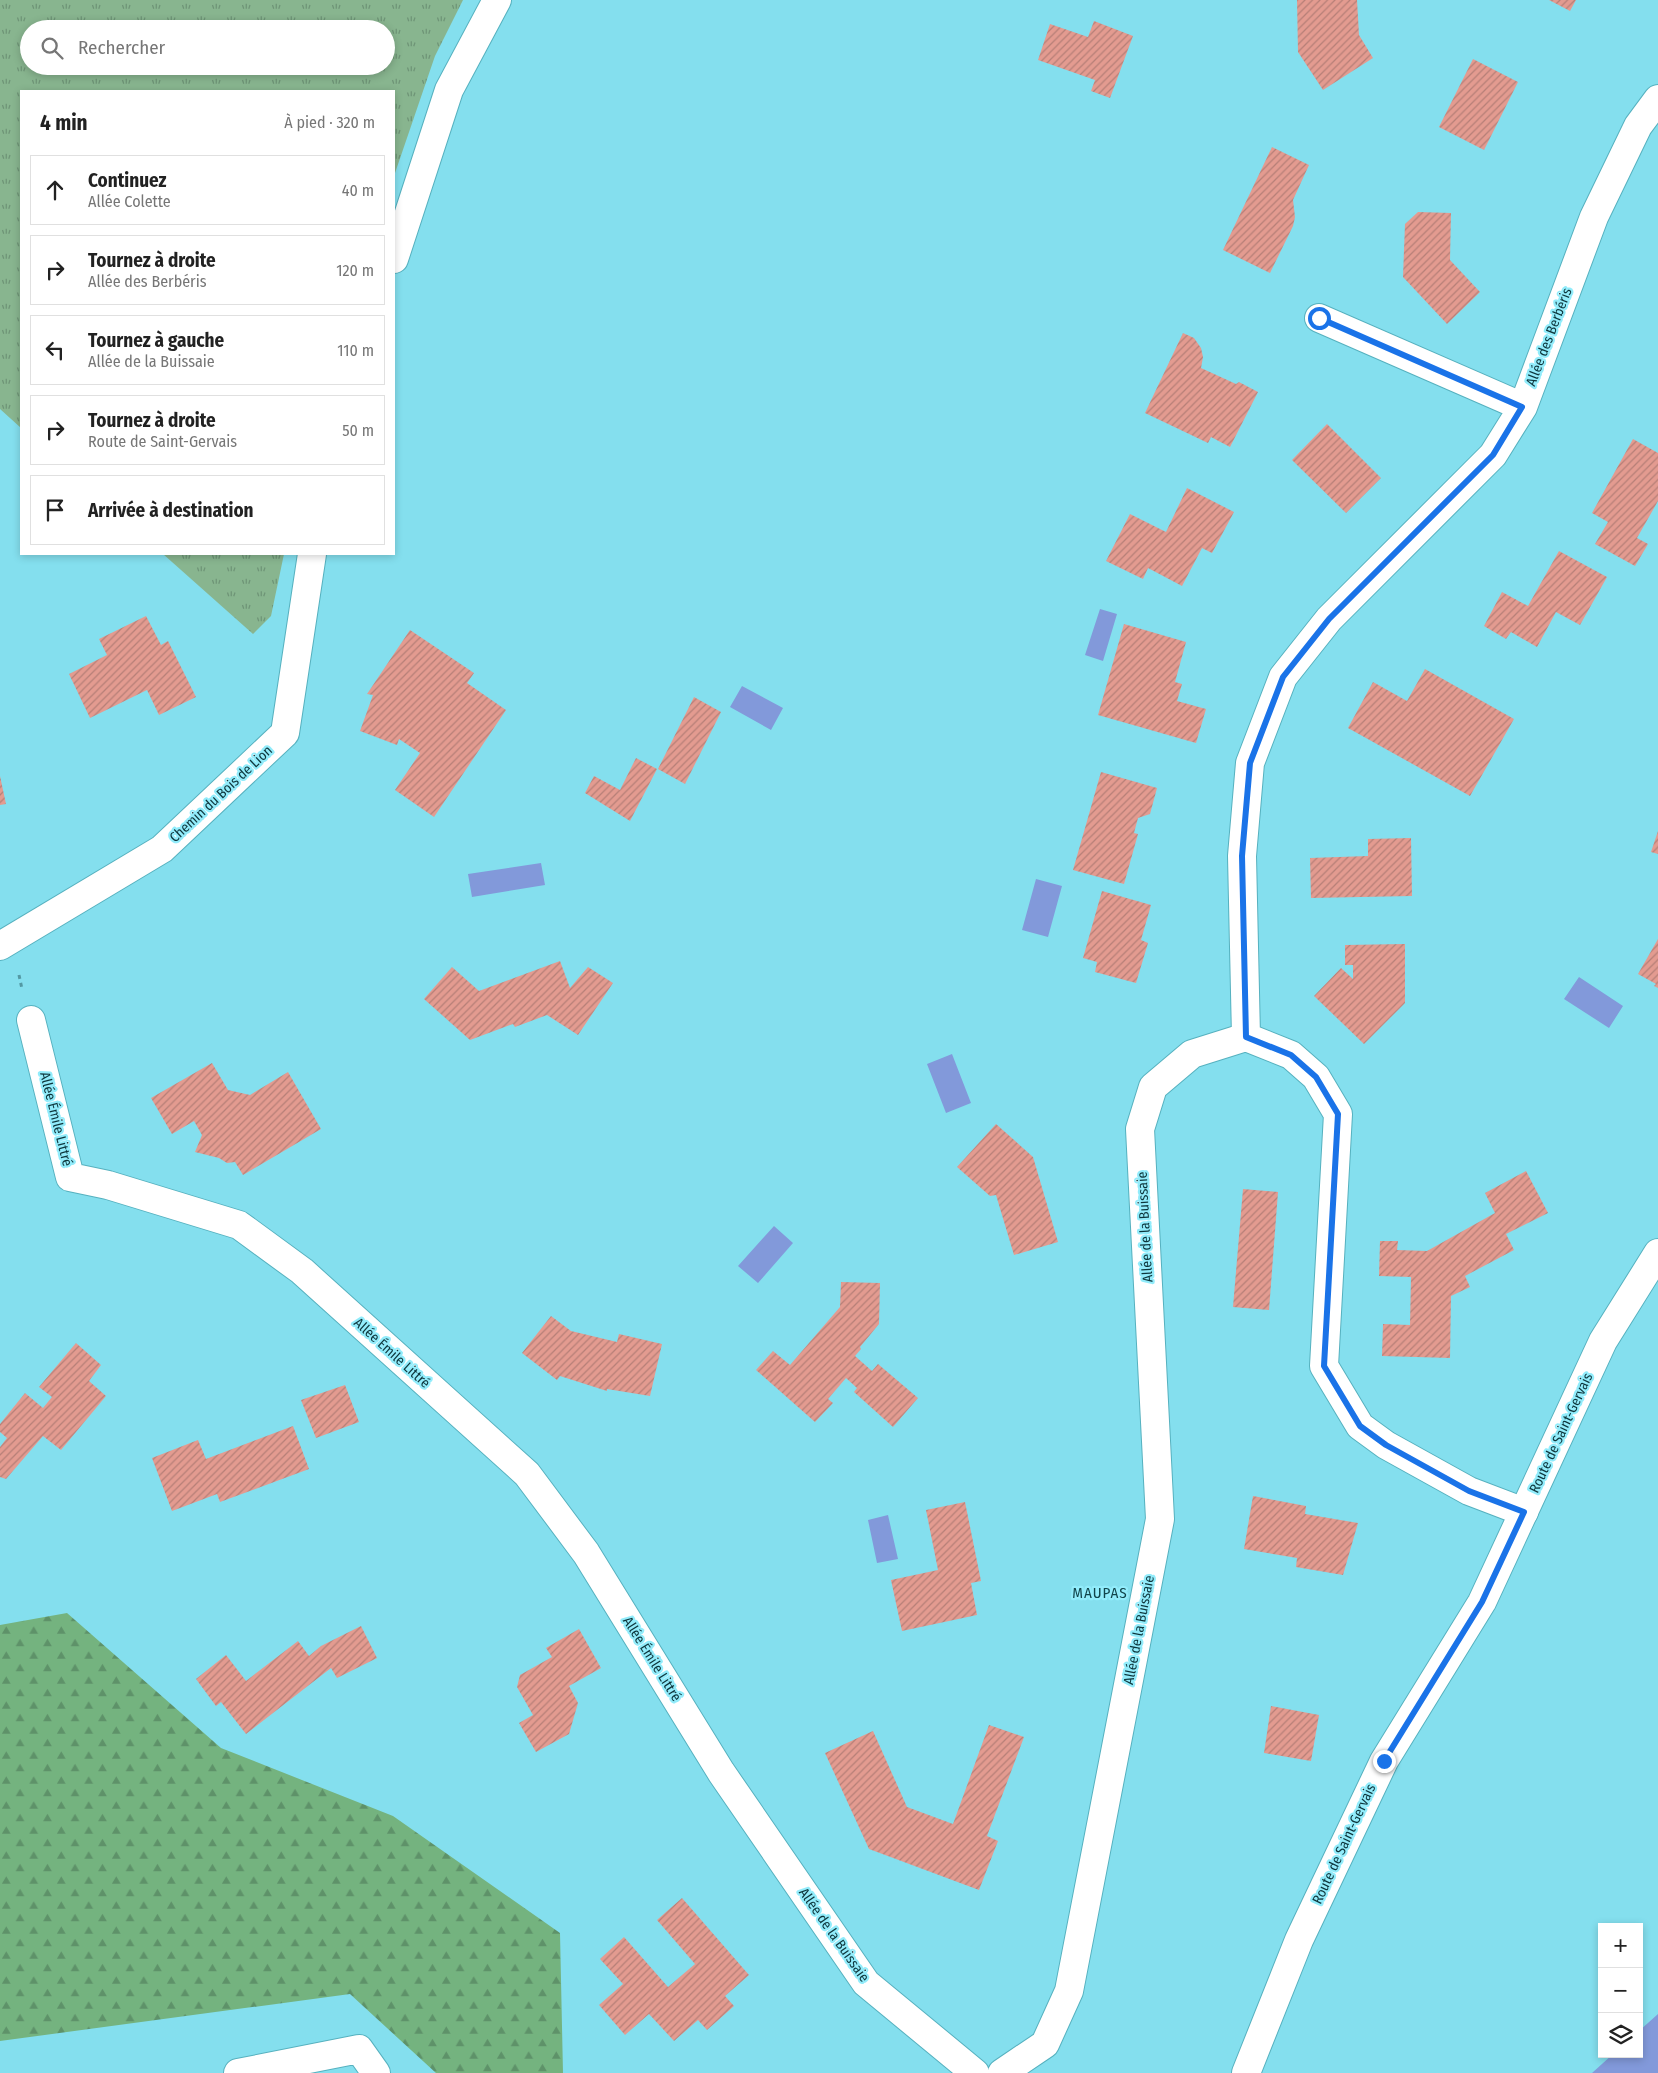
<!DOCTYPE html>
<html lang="fr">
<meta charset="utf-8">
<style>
:root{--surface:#fff;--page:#f2f2f2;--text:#222;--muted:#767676;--line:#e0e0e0}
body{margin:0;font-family:"Fira Sans Condensed",sans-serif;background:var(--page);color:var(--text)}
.controls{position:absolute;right:15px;bottom:15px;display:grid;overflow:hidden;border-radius:0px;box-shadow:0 2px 8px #0003}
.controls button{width:45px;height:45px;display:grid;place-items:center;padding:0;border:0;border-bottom:1px solid var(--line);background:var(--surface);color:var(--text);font:25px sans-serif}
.stop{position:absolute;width:15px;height:15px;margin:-11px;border:4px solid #1a73e8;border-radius:50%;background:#fff}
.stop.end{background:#1a73e8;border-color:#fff;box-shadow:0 1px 5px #0008}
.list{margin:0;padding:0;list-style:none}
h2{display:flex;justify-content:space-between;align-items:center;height:65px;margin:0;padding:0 20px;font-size:21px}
h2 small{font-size:16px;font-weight:400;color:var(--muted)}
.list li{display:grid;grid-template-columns:32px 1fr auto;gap:15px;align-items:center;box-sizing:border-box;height:70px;margin:0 10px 10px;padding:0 10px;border:1px solid var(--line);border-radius:0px}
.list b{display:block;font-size:19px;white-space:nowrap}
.list p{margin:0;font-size:16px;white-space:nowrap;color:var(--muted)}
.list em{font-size:16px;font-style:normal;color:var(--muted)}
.icon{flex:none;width:28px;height:28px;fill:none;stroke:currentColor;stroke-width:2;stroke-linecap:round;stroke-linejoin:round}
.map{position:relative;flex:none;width:1658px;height:2073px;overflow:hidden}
.search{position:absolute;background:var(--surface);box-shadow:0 2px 8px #0003;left:20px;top:20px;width:375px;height:55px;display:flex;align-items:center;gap:12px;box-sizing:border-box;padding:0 18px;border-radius:28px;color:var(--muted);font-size:19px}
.panel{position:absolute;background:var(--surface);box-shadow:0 2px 8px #0003;left:20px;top:90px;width:375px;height:465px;border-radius:0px}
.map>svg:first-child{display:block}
.grass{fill:url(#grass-tufts);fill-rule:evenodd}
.forest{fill:url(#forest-firs)}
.water{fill:#8299da}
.building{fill:url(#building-hatch)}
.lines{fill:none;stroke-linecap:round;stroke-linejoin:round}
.minor-casing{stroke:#56b1bf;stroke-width:30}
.tertiary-casing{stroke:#56b1bf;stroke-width:30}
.path{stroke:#5399a4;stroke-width:3;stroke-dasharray:4 4;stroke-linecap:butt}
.minor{stroke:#fff;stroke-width:28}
.tertiary{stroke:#fff;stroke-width:28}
.route{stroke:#1a73e8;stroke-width:6}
.labels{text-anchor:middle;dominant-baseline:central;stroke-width:4.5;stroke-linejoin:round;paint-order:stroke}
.street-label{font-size:14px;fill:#0d353b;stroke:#92ecfb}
.neighbourhood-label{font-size:15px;letter-spacing:1px;fill:#11444b;stroke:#92ecfb}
</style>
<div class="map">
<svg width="1658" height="2073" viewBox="0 0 1658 2073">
<defs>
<pattern id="grass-tufts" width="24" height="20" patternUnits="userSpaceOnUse" patternTransform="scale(1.25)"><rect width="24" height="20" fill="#88b58f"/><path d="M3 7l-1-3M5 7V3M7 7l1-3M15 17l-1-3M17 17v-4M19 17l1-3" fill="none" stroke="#6e9476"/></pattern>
<pattern id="forest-firs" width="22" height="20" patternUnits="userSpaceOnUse" patternTransform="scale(1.25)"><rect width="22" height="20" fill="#74b37f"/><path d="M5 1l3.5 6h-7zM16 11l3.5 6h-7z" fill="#5e9269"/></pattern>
<pattern id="building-hatch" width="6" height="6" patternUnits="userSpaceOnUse" patternTransform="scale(1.25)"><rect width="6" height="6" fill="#e39b90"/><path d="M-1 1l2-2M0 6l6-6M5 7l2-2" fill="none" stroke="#b67f77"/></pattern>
</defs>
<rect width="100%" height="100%" fill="#84dfee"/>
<path class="grass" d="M0 0H463L435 56 394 176V91H21V428L0 409ZM29 29H386V66H29Z
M163 554H284L271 616 253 634Z"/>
<path class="forest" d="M67 1613 221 1748 393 1816 560 1933 563 2073H436L350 1994 0 2041V1625Z"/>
<path class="water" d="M1100 609 1117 614 1103 661 1085 655Z
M742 686 783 708 771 730 730 707Z
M541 863 545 885 472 897 468 874Z
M1036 879 1062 886 1048 937 1022 930Z
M1579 977 1623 1006 1609 1028 1564 999Z
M952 1054 971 1103 946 1113 927 1064Z
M774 1226 793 1243 758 1283 738 1266Z
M888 1515 898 1559 877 1563 868 1520Z
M1658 2014V2073H1592L1613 2054H1639V2031Z"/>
<path class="building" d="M1297 0H1357L1359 35 1373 58 1323 90 1298 52Z
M1549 0H1576L1570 11Z
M1094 21 1133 36 1110 98 1091 91 1095 80 1038 60 1050 24 1088 37Z
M1473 59 1518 82 1484 150 1439 127Z
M1272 147 1309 165 1293 200 1295 217 1293 226 1270 273 1223 250Z
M1418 212 1451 213 1450 260 1480 292 1447 324 1403 277 1405 224Z
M1183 333 1194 338 1201 348 1203 357 1201 368 1236 384 1239 382 1258 392 1230 447 1211 437 1208 443 1145 413Z
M1327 424 1381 478 1346 513 1292 460Z
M1633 439 1658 453V501L1637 538 1648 544 1635 566 1595 544 1608 522 1592 513Z
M1187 488 1234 512 1212 553 1202 548 1182 586 1148 568 1143 579 1106 561 1130 514 1166 532Z
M1559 551 1607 577 1580 625 1556 612 1537 647 1511 632 1506 639 1484 626 1502 592 1528 606Z
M146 616 161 645 168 641 196 697 159 715 147 690 90 718 69 674 107 655 99 639Z
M1124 624 1186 642 1175 682 1182 684 1177 701 1206 709 1196 743 1098 715Z
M410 630 474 673 467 683 506 710 434 817 395 790 420 753 399 739 397 745 360 731 373 695 367 694Z
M1425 669 1514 719 1470 796 1348 728 1373 682 1407 701Z
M694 697 721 712 685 784 658 769Z
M636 758 657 769 630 821 585 793 594 776 620 790Z
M1101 772 1157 788 1150 814 1138 818 1134 833 1138 834 1124 884 1073 870Z
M0 776 6 804 0 805Z
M1658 831V854L1651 852Z
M1411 838 1412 896 1311 898 1310 858 1368 856V839Z
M1102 891 1151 905 1141 940 1148 943 1136 983 1095 972 1097 962 1083 958Z
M1658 939V988L1654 986 1656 984 1638 974Z
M1405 944V1003L1364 1044 1314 996 1341 968 1353 979V965H1345V945Z
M560 961 570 988 588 967 613 983 578 1035 547 1015 515 1027 513 1024 470 1040 424 999 452 967 479 991Z
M212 1063 228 1090 250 1095 288 1072 321 1129 243 1175 235 1162 227 1163 219 1158 195 1152 202 1135 194 1121 172 1134 151 1098Z
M996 1124 1033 1157 1058 1242 1014 1255 996 1195 990 1196 957 1167Z
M1526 1171 1548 1213 1506 1234 1514 1250 1465 1276 1470 1287 1451 1296 1450 1358 1382 1356 1383 1324 1410 1325 1411 1277 1379 1276 1380 1241H1398L1397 1250 1427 1251 1495 1213 1485 1193Z
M1243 1189 1278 1192 1269 1310 1233 1307Z
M841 1282 880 1283 879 1324 860 1347 861 1349 855 1356 872 1371 878 1364 918 1398 893 1427 854 1392 857 1388 846 1378 828 1399 833 1403 815 1422 756 1370 773 1351 790 1365 840 1307Z
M551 1316 571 1331 617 1342 619 1334 662 1344 650 1396 607 1389V1391L560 1376 557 1380 522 1353Z
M76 1343 101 1365 89 1381 106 1396 61 1450 43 1436 6 1479 0 1477V1447L7 1438 0 1432V1424L25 1393 43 1408 52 1397 39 1387Z
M345 1385 359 1422 316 1438 301 1400Z
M293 1426 309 1469 220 1502 217 1494 172 1511 152 1458 198 1440 206 1459Z
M1253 1496 1306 1506 1305 1514 1358 1523 1343 1575 1296 1567 1297 1558 1244 1549Z
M965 1502 981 1581 971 1583 977 1615 902 1631 891 1580 938 1570 926 1510Z
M361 1626 377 1658 337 1678 331 1668 246 1734 221 1702 216 1706 196 1679 226 1655 246 1681 298 1641 309 1656 321 1646Z
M579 1629 601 1668 569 1686 578 1703 569 1734 536 1752 519 1723 533 1715 517 1687 520 1675 552 1657 546 1648Z
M1271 1706 1319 1715 1311 1761 1264 1753Z
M989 1725 1024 1737 987 1836 998 1841 979 1890 869 1849 825 1753 873 1731 907 1807 953 1824Z
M682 1898 749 1975 725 1996 734 2006 707 2030 698 2020 674 2041 649 2014 625 2035 599 2005 623 1984 600 1959 624 1937 668 1987 695 1964 657 1920Z"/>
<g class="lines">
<g class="minor-casing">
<path id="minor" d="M394 259 449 90 497 0
M1319 318 1523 407
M0 946 162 849 285 733 312 554
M31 1020 70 1177 108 1185 239 1225 302 1271 527 1474 586 1553 721 1772 866 1983 975 2073
M1246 1037 1242 856 1250 763 1283 677 1329 619 1493 455 1523 407 1594 217 1638 126 1658 99
M238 2073 359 2049 376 2073
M1002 2073 1045 2044 1069 1991 1160 1519 1140 1129 1153 1087 1192 1054 1246 1037 1291 1055 1316 1077 1338 1114 1324 1366 1360 1426 1386 1445 1469 1491 1524 1512"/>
</g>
<g class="tertiary-casing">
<path id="tertiary" d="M1246 2073 1299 1940 1384 1761 1482 1602 1603 1341 1658 1253"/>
</g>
<path class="path" d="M19 975 22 989"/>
<use href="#minor" class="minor"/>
<use href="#tertiary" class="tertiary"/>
</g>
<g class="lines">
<path class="route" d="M1319 318 1522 407 1493 455 1329 619 1283 677 1250 763 1242 856 1246 1037 1291 1055 1316 1077 1338 1114 1324 1366 1360 1426 1386 1445 1469 1491 1524 1512 1482 1602 1384 1761"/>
</g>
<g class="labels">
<g class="street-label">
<text transform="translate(1549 337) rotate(-69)">Allée des Berbéris</text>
<text transform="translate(221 794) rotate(-43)">Chemin du Bois de Lion</text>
<text transform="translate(56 1119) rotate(76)">Allée Émile Littré</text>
<text transform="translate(1145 1227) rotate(-93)">Allée de la Buissaie</text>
<text transform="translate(392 1353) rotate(42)">Allée Émile Littré</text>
<text transform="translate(1561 1433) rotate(-65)">Route de Saint-Gervais</text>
<text transform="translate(1139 1630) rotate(-79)">Allée de la Buissaie</text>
<text transform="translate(652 1659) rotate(58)">Allée Émile Littré</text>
<text transform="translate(1344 1844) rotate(-65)">Route de Saint-Gervais</text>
<text transform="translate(834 1935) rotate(55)">Allée de la Buissaie</text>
</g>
<g class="neighbourhood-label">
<text x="1100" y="1593">MAUPAS</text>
</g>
</g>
</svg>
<div class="controls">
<button>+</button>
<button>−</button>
<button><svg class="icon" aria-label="layers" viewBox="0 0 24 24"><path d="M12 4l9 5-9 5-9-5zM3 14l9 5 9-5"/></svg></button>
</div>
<div class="stop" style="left:1319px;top:318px"></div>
<div class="stop end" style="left:1384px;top:1761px"></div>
<div class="search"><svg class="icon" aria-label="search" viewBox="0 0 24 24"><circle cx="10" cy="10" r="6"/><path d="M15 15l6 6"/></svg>Rechercher</div>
<section class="panel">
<h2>4 min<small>À pied · 320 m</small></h2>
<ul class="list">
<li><svg class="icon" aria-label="ahead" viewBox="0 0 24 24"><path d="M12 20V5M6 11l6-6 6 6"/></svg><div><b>Continuez</b><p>Allée Colette</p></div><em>40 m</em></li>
<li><svg class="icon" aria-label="right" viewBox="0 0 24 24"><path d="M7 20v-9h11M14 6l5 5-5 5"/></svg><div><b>Tournez à droite</b><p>Allée des Berbéris</p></div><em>120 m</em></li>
<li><svg class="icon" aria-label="left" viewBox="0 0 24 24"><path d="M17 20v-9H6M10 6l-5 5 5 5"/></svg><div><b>Tournez à gauche</b><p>Allée de la Buissaie</p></div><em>110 m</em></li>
<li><svg class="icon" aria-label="right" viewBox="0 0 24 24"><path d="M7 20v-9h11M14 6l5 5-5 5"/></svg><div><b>Tournez à droite</b><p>Route de Saint-Gervais</p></div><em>50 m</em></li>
<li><svg class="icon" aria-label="arrive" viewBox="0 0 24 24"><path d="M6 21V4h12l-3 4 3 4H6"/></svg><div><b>Arrivée à destination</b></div></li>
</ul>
</section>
</div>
